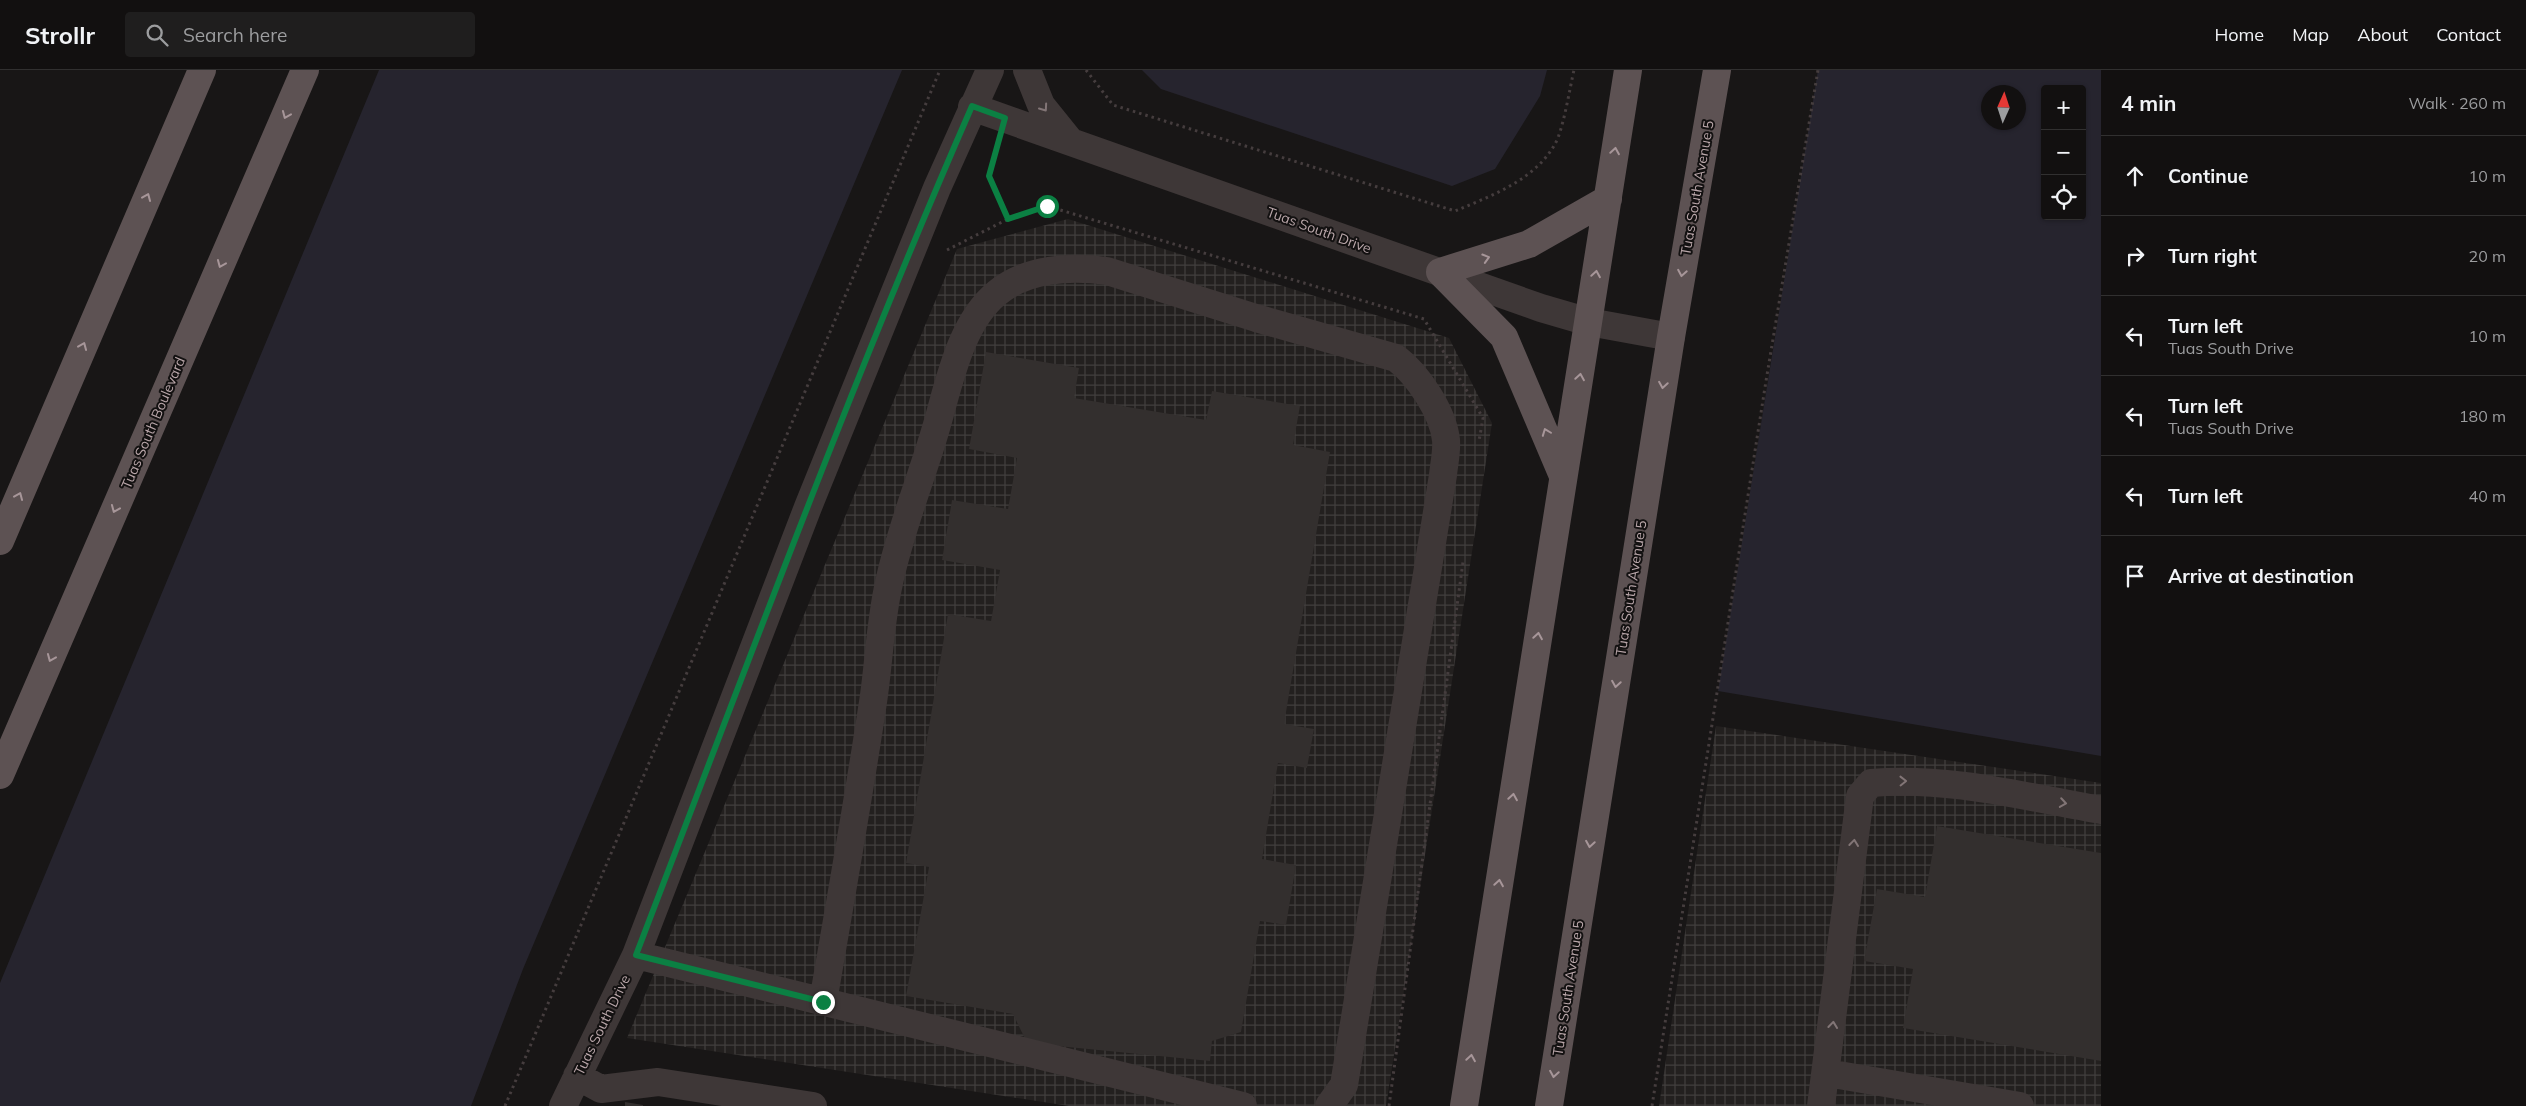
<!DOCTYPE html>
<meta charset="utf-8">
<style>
:root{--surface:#121010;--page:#1f1e1e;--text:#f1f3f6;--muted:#9c9d9f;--line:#313030}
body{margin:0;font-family:Mulish,sans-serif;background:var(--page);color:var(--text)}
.controls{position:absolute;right:15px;top:15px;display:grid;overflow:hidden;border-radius:5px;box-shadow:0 1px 4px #0004}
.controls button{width:45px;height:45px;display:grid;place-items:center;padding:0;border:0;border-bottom:1px solid var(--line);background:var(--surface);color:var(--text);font:25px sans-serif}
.compass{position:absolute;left:1981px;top:15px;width:45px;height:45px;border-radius:50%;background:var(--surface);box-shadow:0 1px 4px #0004;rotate:3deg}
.stop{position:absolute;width:15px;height:15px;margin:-11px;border:4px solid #0b8043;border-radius:50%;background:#fff}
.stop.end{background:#0b8043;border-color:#fff;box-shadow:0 1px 5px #0008}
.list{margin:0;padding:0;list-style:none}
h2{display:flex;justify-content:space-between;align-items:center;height:65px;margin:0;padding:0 20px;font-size:21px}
h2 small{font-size:16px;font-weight:400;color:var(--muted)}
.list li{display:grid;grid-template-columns:32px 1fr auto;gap:15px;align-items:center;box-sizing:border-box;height:80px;padding:0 20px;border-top:1px solid var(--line)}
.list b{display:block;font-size:19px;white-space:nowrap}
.list p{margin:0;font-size:16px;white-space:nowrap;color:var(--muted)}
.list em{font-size:16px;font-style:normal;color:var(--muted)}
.icon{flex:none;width:28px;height:28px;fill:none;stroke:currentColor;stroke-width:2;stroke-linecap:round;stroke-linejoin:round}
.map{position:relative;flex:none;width:2101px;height:1036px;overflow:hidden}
header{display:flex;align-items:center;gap:30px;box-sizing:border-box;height:70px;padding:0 25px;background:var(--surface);border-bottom:1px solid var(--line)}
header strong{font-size:24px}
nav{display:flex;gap:28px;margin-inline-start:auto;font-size:18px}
.search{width:350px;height:45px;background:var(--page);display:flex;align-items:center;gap:12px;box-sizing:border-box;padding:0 18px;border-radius:5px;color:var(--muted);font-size:19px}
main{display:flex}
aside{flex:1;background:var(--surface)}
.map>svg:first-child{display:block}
.industrial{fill:url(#industrial-grid)}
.grass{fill:#26242e;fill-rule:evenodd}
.building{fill:#332f2e}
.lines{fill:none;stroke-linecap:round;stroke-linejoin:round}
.path{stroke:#453d3e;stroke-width:3;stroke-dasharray:2.5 4;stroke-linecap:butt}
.minor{stroke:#3e3737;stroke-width:28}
.major{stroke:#5d5253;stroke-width:28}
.oneway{stroke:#827576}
.oneway2{stroke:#a79699}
.route{stroke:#0b8043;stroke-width:6}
.labels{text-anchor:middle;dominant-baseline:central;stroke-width:4;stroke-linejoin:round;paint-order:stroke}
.street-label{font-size:14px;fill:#baa7aa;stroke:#131111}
</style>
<header>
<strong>Strollr</strong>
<div class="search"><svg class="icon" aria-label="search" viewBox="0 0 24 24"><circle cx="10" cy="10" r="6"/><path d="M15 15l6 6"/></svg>Search here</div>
<nav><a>Home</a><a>Map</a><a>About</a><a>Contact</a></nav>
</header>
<main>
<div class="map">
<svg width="2101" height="1036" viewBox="0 0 2101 1036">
<defs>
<pattern id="industrial-grid" width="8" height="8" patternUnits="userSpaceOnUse" patternTransform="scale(1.25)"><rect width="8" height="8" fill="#23201f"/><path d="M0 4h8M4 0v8" fill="none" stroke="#413e3d"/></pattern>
</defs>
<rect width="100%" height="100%" fill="#181616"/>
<path class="industrial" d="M1068 149 1449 268 1492 353 1386 1036H1069L627 968 957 179Z
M1716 656 2101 713V1036H1659Z"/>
<path class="grass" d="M379 0H902L523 899 471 1036H0V913Z
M1142 0H1547L1540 26 1495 99 1452 116 1161 19Z
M1818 0H2101V686L1718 621ZM2045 19H2082V146H2045ZM2018 22V52H1988V22Z"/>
<path class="building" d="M986 282 1079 298 1074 328 1206 350 1212 321 1300 336 1293 375 1330 382 1284 654 1314 659 1307 698 1278 693 1262 789 1296 795 1286 855 1260 851 1241 962 1212 971 1210 991 1027 973 1013 944 906 926 929 797 906 793 948 544 991 551 1000 500 942 490 952 430 1008 439 1017 388 969 379Z
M1937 756 2101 783V991L1903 958 1913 899 1864 891 1877 819 1925 827Z
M625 1032 643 1035V1036H625Z"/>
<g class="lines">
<path class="path" d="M1086 0 1113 35 1455 141C1491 126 1535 110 1555 74 1563 61 1570 17 1574 0
M996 79 989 106 1008 149 1047 136 1424 249 1483 348 1479 371
M947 180 1008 149
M505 1036 940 0
M1389 1036 1463 492
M1652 1036 1766 311 1818 0"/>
<path class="minor" d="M1027 0 1041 35 1070 71
M972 37 1541 238 1589 252 1671 267
M636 885 1243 1036
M823 932C840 832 858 732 873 632 879 593 880 552 889 513 900 460 921 410 936 358 949 314 960 253 997 223 1027 198 1071 196 1107 201L1256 248 1396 288C1418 305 1443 342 1446 370 1447 382 1444 394 1443 405L1344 1015 1329 1036
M1827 1003 2020 1036
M577 1006 601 1019 658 1012 813 1036
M563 1036 636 885 808 437 937 118 990 0
M1821 1036 1860 726 1871 713C1948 706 2026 727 2101 740"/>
<path class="major" d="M1563 406 1504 267 1440 202 1529 174 1608 129
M0 471 202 0
M0 705 305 0
M1464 1036 1628 0
M1549 1036 1671 267 1717 0"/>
</g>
<defs><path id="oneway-chevron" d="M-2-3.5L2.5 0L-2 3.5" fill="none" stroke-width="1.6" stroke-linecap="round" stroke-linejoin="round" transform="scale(1.25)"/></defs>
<g class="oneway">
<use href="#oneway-chevron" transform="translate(1044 38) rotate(55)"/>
<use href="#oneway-chevron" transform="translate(1903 711) rotate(-1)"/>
<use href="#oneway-chevron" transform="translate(2063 733) rotate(9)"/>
<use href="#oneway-chevron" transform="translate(1854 773) rotate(-83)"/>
<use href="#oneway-chevron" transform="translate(1833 955) rotate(-84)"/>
</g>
<g class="oneway2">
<use href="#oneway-chevron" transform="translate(286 45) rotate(113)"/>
<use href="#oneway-chevron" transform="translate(1615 81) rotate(-81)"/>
<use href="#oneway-chevron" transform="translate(147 127) rotate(-67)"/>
<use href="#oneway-chevron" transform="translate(1486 188) rotate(-17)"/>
<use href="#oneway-chevron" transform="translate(221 194) rotate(113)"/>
<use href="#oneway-chevron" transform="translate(1682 203) rotate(100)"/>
<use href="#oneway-chevron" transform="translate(1596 204) rotate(-81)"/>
<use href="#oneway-chevron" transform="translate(83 276) rotate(-67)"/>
<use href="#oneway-chevron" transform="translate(1580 307) rotate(-81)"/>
<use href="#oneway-chevron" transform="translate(1663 315) rotate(99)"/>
<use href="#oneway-chevron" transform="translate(1546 362) rotate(-111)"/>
<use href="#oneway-chevron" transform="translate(19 426) rotate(-67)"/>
<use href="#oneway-chevron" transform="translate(115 439) rotate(113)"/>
<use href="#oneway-chevron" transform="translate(1538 566) rotate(-81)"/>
<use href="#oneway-chevron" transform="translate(51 588) rotate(113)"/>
<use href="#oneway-chevron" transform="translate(1616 614) rotate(99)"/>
<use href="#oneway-chevron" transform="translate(1513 727) rotate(-81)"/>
<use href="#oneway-chevron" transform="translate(1590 774) rotate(99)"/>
<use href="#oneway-chevron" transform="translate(1499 813) rotate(-81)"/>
<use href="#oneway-chevron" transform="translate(1471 988) rotate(-81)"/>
<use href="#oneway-chevron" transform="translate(1554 1004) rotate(99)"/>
</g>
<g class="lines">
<path class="route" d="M823 932 636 885C745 601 850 315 972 36L1005 48 989 106 1008 149 1047 136"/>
</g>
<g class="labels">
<g class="street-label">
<text transform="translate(1697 118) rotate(-80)">Tuas South Avenue 5</text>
<text transform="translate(1319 160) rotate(20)">Tuas South Drive</text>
<text transform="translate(153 353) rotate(-67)">Tuas South Boulevard</text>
<text transform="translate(1631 518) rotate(-81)">Tuas South Avenue 5</text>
<text transform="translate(1568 918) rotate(-81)">Tuas South Avenue 5</text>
<text transform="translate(602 955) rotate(-64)">Tuas South Drive</text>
</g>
</g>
</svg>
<div class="controls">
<button>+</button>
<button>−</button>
<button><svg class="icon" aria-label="locate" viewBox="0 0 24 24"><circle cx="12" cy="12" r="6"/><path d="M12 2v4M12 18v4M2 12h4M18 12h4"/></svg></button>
</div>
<svg class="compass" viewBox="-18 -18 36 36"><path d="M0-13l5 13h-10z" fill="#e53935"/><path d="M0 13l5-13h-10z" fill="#9c9d9f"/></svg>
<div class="stop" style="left:1047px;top:136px"></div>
<div class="stop end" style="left:823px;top:932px"></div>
</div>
<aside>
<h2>4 min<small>Walk · 260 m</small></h2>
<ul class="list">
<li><svg class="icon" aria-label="ahead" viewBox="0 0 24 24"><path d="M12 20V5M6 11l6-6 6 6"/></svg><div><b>Continue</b></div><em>10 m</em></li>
<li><svg class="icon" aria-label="right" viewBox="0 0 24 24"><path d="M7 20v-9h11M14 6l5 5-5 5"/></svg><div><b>Turn right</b></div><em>20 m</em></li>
<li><svg class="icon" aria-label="left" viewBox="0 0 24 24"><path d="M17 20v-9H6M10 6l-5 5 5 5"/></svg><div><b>Turn left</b><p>Tuas South Drive</p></div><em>10 m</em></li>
<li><svg class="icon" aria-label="left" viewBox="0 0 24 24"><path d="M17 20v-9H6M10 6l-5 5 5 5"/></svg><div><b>Turn left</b><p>Tuas South Drive</p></div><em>180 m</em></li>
<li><svg class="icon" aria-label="left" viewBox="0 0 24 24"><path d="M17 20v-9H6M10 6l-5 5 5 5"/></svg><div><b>Turn left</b></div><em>40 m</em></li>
<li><svg class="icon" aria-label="arrive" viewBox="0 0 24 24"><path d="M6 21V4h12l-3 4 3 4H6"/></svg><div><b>Arrive at destination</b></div></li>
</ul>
</aside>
</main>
